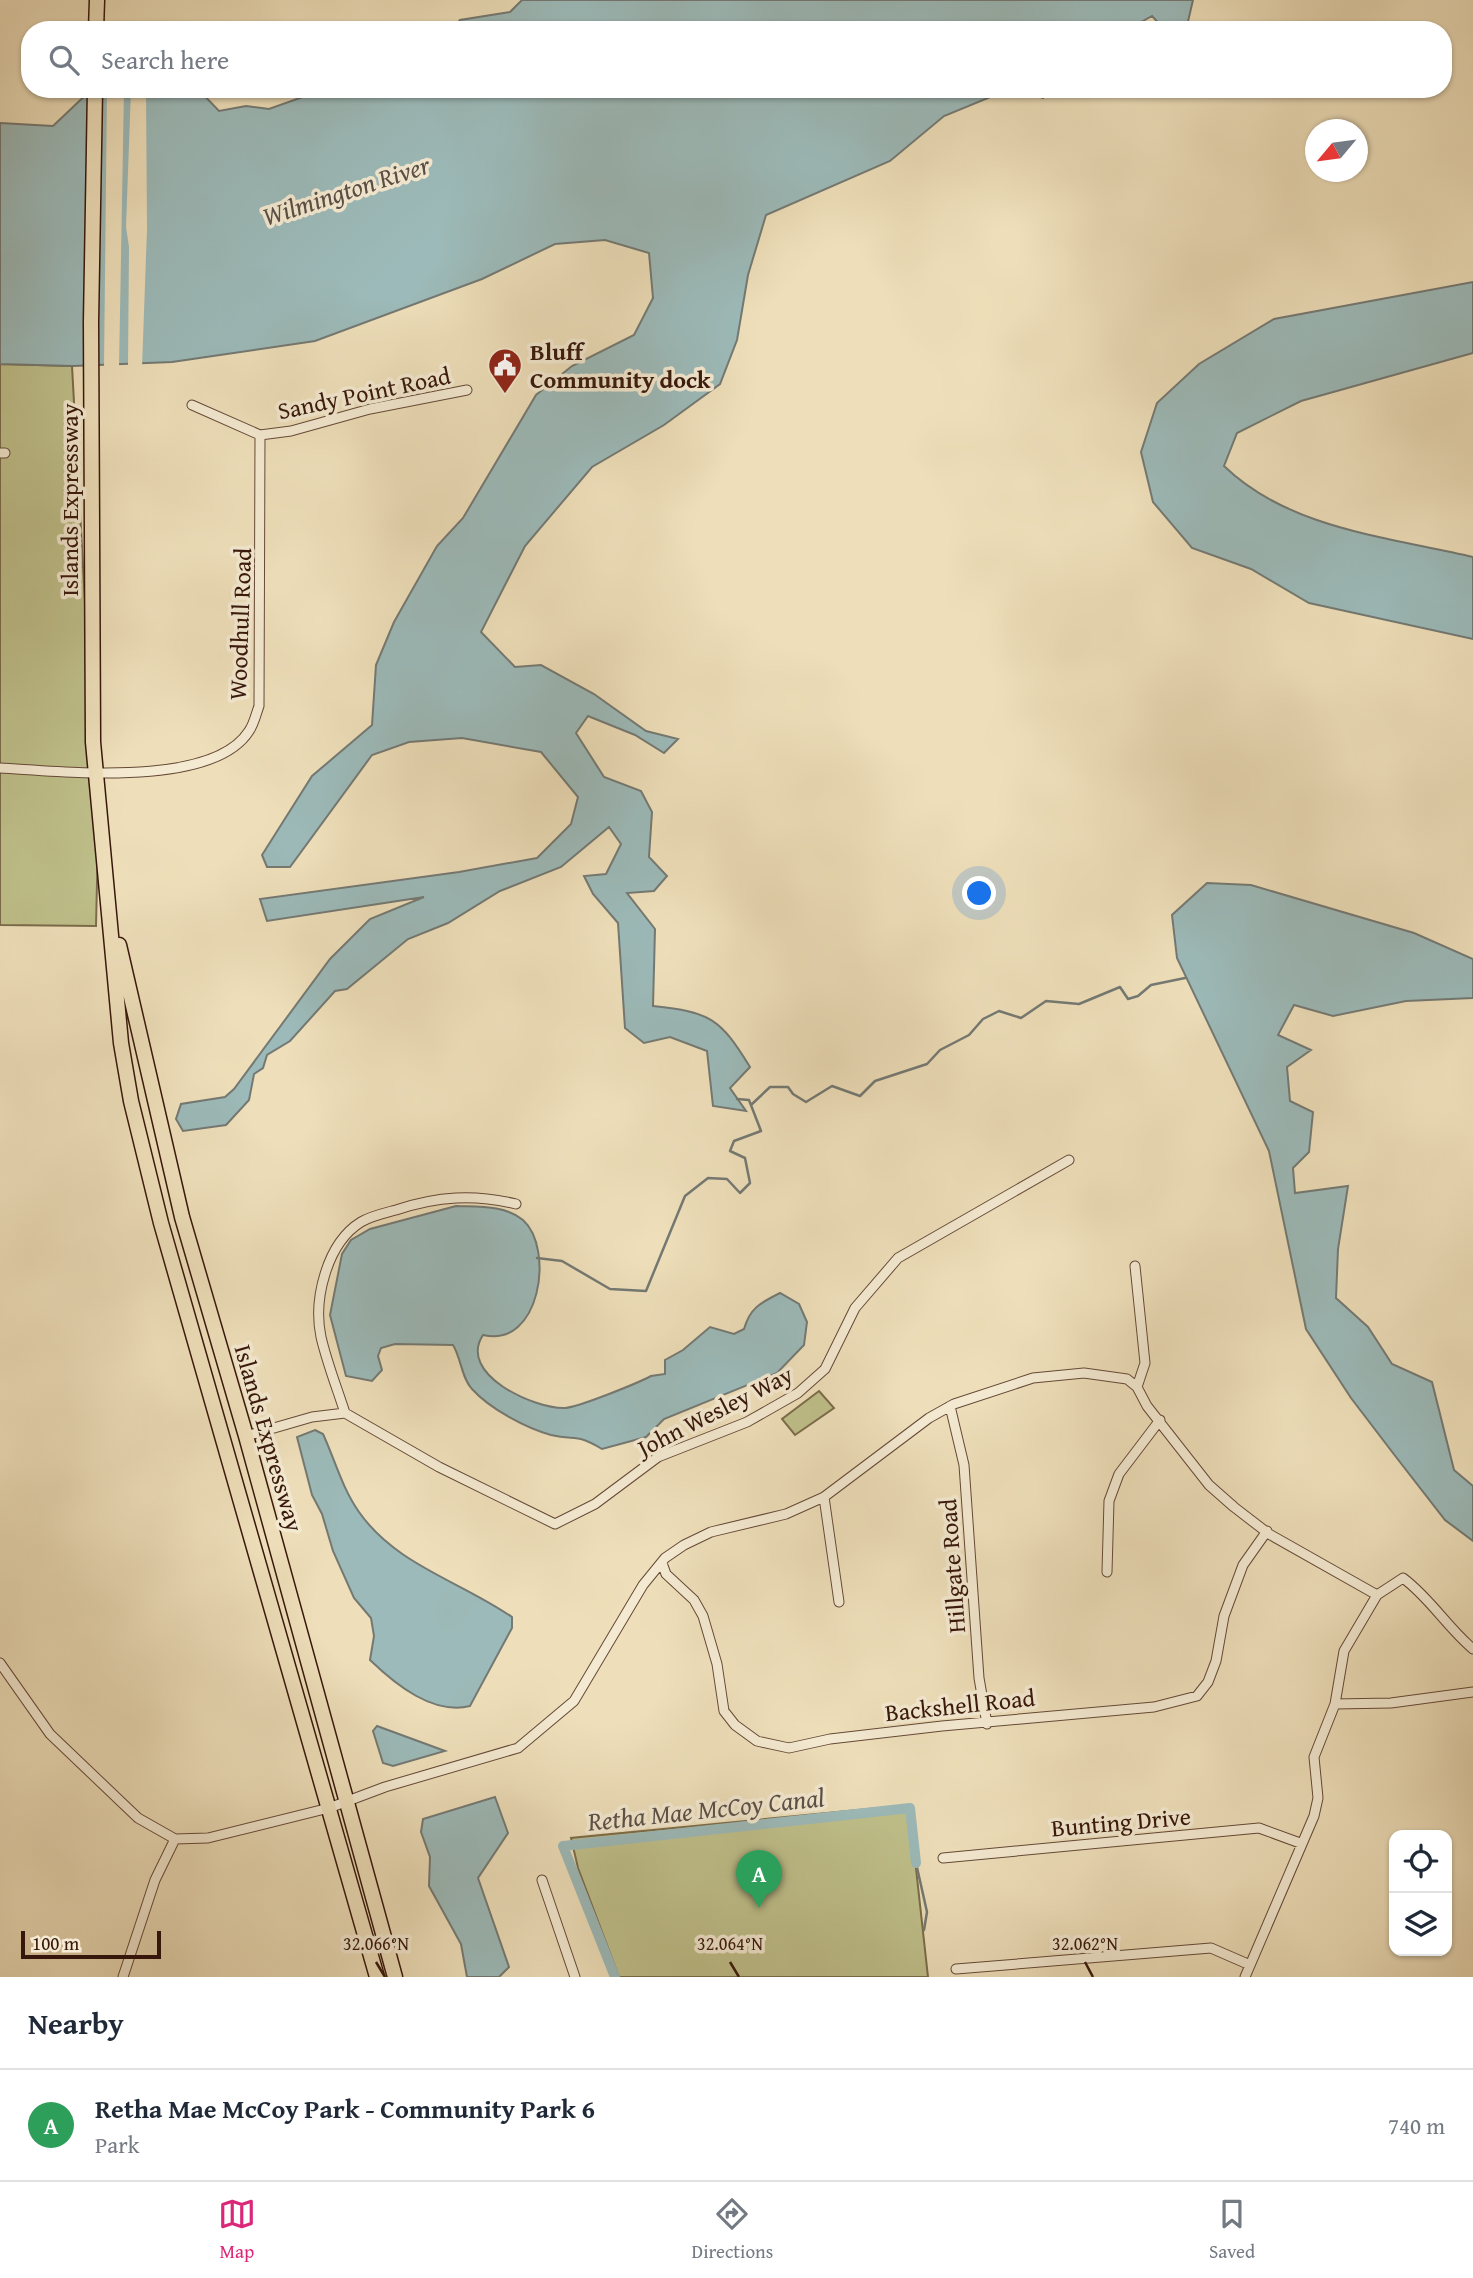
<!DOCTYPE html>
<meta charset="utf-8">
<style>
:root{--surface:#fff;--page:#f2f2f3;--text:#1f2937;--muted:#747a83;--line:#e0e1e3;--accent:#db2777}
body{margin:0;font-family:"Gentium Book Plus",serif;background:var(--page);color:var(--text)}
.controls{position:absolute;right:21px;bottom:21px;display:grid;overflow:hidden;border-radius:14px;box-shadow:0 2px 5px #0004}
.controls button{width:63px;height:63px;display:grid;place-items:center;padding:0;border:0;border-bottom:2px solid var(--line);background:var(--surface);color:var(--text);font:35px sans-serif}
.compass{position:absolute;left:1305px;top:119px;width:63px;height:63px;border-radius:50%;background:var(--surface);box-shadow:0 2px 5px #0004;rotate:241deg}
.scale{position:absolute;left:21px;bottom:18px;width:140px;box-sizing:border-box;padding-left:7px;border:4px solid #37170b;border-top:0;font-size:19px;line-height:24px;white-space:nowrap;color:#37170b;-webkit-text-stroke:5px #f4ead2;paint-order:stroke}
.you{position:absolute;left:980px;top:894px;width:24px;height:24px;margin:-18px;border:5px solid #fff;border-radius:50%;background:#1a73e8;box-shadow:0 0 0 10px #1a73e833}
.badge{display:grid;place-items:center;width:46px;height:46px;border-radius:50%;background:var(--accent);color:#fff;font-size:23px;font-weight:700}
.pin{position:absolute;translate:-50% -58px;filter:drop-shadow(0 2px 4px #0008)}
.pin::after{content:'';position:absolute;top:37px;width:24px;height:21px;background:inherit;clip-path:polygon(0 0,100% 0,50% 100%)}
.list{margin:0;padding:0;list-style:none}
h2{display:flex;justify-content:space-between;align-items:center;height:91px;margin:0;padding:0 28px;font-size:30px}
h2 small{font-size:23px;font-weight:400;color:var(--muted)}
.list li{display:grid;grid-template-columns:46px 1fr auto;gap:21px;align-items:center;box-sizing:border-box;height:112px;padding:0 28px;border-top:2px solid var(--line)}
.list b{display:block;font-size:26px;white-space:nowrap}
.list p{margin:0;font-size:23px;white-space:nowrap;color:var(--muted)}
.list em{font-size:23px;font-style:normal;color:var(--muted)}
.icon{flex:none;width:38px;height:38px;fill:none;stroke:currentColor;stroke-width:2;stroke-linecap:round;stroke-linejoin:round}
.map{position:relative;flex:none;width:1473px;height:1977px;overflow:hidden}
.search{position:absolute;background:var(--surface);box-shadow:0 2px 5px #0004;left:21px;right:21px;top:21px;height:77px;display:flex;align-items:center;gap:18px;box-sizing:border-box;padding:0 24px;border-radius:28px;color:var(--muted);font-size:26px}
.sheet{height:203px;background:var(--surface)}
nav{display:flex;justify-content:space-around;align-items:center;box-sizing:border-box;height:98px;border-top:2px solid var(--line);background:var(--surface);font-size:19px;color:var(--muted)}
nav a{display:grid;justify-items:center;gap:4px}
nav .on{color:var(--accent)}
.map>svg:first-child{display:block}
.green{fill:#bfc08b;stroke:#7b6c4b;stroke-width:2}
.water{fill:#9cbab9;stroke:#747973;stroke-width:2}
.pier{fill:#eedfba}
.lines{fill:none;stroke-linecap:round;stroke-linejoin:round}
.stream{stroke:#747973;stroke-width:2.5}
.canal{stroke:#9cbab9;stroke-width:10}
.minor-casing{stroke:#654937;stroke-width:11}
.primary-casing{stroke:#37170b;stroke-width:17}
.minor{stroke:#f4ead2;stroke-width:9}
.primary{stroke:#eedfba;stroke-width:14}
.ticks{fill:none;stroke:#37170b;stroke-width:2.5}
.labels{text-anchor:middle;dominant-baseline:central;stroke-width:7;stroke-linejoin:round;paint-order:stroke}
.poi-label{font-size:24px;font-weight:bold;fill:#37170b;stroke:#f4ead2;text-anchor:start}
.street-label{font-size:24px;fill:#37170b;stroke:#f4ead2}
.water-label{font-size:26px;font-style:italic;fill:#5a5048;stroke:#f4ead2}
.ticks-label{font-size:18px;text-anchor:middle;fill:#37170b;stroke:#f4ead2;stroke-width:7;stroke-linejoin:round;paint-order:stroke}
</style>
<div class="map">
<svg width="1473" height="1977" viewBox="0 0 1473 1977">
<rect width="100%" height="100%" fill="#eedfba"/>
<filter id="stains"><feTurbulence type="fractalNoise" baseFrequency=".00286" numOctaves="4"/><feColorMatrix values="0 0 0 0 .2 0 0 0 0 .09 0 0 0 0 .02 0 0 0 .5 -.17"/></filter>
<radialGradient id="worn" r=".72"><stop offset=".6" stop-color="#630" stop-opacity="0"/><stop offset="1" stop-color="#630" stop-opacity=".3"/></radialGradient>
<path class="green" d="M0 364 72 366 98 839 96 926 0 925Z
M819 1391 834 1408 795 1435 782 1419Z
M909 1805 928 1977H619L578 1868 571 1838Z"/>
<path class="water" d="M522 0H1193L1186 30H1165L1152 16 1127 30H452L460 20 510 12Z
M92 89H198L219 111 246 106 269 109 325 89H1047L1043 98 1022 90 1000 93 944 116 890 161 766 215 748 275 737 340 720 384 664 425 592 467 525 546 481 632 515 667 541 665 594 694 646 731 678 739 664 753 635 735 588 716 576 733 604 777 641 791 652 812 649 857 667 876 654 891 627 893 655 929 653 1006C710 1012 720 1018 750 1067L730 1088 746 1111 713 1106 707 1051 670 1037 644 1043 625 1028 618 923 593 894 584 876 606 874 621 844 609 827 561 867 500 891 448 923 408 939 347 989 335 991 290 1041 267 1055 263 1068 254 1074 249 1100 226 1125 183 1131 176 1119 181 1104 225 1097 234 1089 330 959 370 919 424 897 267 921 260 899 459 872 537 858 571 824 578 797 541 752 462 738 409 742 372 755 290 867H267L262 855 312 776 372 725 376 665 394 622 437 546 463 518 536 395 572 366 634 335 653 298 649 253 605 240 555 244 482 279 315 341 172 362 73 366 0 364V123L53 126Z
M1473 282V353L1301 401 1237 433 1224 466C1289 529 1388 537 1473 557V639L1309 603 1251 569 1192 548 1153 502 1141 452 1157 403 1199 364 1274 319Z
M1207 883 1251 885 1414 933 1473 959V998L1406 1001 1333 1016 1294 1005 1278 1035 1311 1050 1287 1067 1290 1101 1313 1112 1309 1152 1293 1168 1295 1193 1348 1186 1338 1249 1336 1298 1368 1327 1392 1364 1432 1382 1454 1470 1473 1486V1541L1445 1520 1396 1457 1351 1398 1306 1329 1269 1151 1177 958 1172 915Z
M456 1206C478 1207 505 1205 523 1220 555 1249 540 1349 483 1335 457 1374 534 1409 565 1408 579 1407 638 1383 651 1376L665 1374V1360L683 1350 710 1327 734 1334 744 1329C750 1308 760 1303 780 1293L799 1304 807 1322 804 1345 777 1373 664 1419 646 1437 602 1449C576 1433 576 1441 551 1435 526 1428 490 1409 472 1389 462 1379 461 1358 453 1345L395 1344 381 1348 378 1356 382 1370 372 1381 346 1376 330 1315 342 1254 351 1240 370 1229Z
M315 1430 323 1434C335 1460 342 1488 359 1512 396 1565 460 1581 512 1617V1628L470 1706C433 1715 396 1685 370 1660L374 1636 371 1618 354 1598 333 1551 322 1514 312 1495 297 1437Z
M377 1726 445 1751 393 1766 383 1763 373 1731Z
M495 1797 508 1833 478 1878 509 1967 499 1977H467L461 1944 429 1886 430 1857 421 1832 423 1819Z"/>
<path class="pier" d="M107 89H124L119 368H104Z
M131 89H146L147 229 142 367H128L129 247 126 227Z"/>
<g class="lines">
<path class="stream" d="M751 1105 770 1087H788L793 1094 806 1102 832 1086 860 1096 875 1081 927 1064 940 1050 969 1035 983 1019 999 1011 1021 1018 1046 1001 1079 1004 1120 987 1128 999 1138 996 1151 985 1185 978
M537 1258 562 1261 610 1289 646 1291 685 1196 708 1178 727 1179 740 1193 750 1183 745 1158 730 1151 734 1141 761 1131 749 1100 737 1099
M916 1863 927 1912 924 1930"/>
<path class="canal" d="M615 1977 563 1846 910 1808 916 1863"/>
<g class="minor-casing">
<path id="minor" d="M192 405 260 435 291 431 370 409 467 390
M0 453H5
M0 768C60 771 212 789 249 731 254 724 256 714 259 706L260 435
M1135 1266 1145 1363 1137 1387
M950 1406 964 1465 979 1678 987 1724
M345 1413C337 1388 327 1363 321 1337 313 1299 327 1243 361 1222 371 1216 385 1213 396 1210 438 1196 474 1194 516 1204
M246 1436 312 1417 345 1413 439 1467 555 1524 595 1504 658 1457 747 1422 798 1393 825 1369 855 1308 898 1258 1069 1160
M824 1497 839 1602
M662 1563 666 1574 694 1600 703 1616 717 1664 724 1711 735 1725 757 1741 789 1748 830 1739 942 1726 1154 1707 1197 1696 1208 1682 1216 1661 1224 1616 1243 1565 1267 1531
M1107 1572 1109 1501 1119 1474 1160 1420
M0 1663 50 1734 138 1818 175 1839 208 1838 329 1808 385 1787 518 1748 574 1701 643 1585 665 1558 684 1545 711 1532 786 1514 824 1497 929 1418 954 1404 1033 1378 1084 1373 1127 1379 1137 1387 1147 1406 1209 1485 1234 1507 1269 1534 1377 1595
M1335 1704 1391 1703 1473 1692
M943 1858 1259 1828 1300 1843
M542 1880 575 1977
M956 1969 1211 1948 1250 1965
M123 1977 155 1880 175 1839
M1245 1977 1314 1816 1318 1798 1314 1757 1335 1704 1344 1651 1377 1595 1403 1578C1430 1598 1447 1627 1473 1649"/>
</g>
<g class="primary-casing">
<path id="primary" d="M96 30 97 0
M95 89 91 322 93 742 121 1043 131 1101 161 1223 377 1977
M119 945 182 1217 246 1436 395 1977"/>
</g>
<use href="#minor" class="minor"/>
<use href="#primary" class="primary"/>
</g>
<path class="ticks" d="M376 1962 385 1977M730 1962 739 1977M1085 1962 1093 1977"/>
<defs>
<g id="civic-pin" transform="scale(1.75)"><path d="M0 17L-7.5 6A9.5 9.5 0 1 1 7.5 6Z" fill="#8f2418" stroke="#f4ead2"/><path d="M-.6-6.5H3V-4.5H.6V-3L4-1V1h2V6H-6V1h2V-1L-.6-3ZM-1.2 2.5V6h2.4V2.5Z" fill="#fff"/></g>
</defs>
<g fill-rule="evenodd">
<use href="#civic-pin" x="505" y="365"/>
</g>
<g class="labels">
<g class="poi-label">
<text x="530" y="351">Bluff<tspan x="530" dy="28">Community dock</tspan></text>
</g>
<g class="street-label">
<text transform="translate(364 393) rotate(-12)">Sandy Point Road</text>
<text transform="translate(69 500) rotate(-90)">Islands Expressway</text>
<text transform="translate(240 624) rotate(-88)">Woodhull Road</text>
<text transform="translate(715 1411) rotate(-27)">John Wesley Way</text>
<text transform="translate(269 1438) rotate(74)">Islands Expressway</text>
<text transform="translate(952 1566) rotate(-94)">Hillgate Road</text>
<text transform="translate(960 1705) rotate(-6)">Backshell Road</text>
<text transform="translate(1121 1822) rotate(-5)">Bunting Drive</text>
</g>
<g class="water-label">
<text transform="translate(346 190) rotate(-18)">Wilmington River</text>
<text transform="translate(706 1809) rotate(-6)">Retha Mae McCoy Canal</text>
</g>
</g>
<g class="ticks-label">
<text x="376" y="1950">32.066°N</text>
<text x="730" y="1950">32.064°N</text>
<text x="1085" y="1950">32.062°N</text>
</g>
<rect width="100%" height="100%" filter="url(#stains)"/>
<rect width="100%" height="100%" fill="url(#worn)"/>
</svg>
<div class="controls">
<button><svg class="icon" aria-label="locate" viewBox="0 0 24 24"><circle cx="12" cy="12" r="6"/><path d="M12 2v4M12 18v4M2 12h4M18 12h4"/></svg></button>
<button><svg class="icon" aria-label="layers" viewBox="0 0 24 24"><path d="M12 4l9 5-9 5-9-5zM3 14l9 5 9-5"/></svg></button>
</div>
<svg class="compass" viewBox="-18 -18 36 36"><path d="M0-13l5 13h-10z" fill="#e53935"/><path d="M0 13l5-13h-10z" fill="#747a83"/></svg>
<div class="scale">100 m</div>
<div class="you"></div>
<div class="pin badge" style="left:759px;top:1908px;background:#2e9e5b">A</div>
<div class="search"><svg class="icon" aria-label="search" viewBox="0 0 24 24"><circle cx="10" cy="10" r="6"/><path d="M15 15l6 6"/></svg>Search here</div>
</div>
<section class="sheet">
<h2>Nearby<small></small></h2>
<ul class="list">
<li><span class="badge" style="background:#2e9e5b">A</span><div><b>Retha Mae McCoy Park - Community Park 6</b><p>Park</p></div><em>740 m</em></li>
</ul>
</section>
<nav>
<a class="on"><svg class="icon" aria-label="map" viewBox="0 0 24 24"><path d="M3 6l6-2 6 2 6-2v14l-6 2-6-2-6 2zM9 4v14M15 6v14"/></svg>Map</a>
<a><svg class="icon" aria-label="directions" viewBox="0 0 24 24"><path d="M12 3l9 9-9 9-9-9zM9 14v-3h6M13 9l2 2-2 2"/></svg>Directions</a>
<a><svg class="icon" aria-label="saved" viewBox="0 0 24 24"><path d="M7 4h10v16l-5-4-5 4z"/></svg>Saved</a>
</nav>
